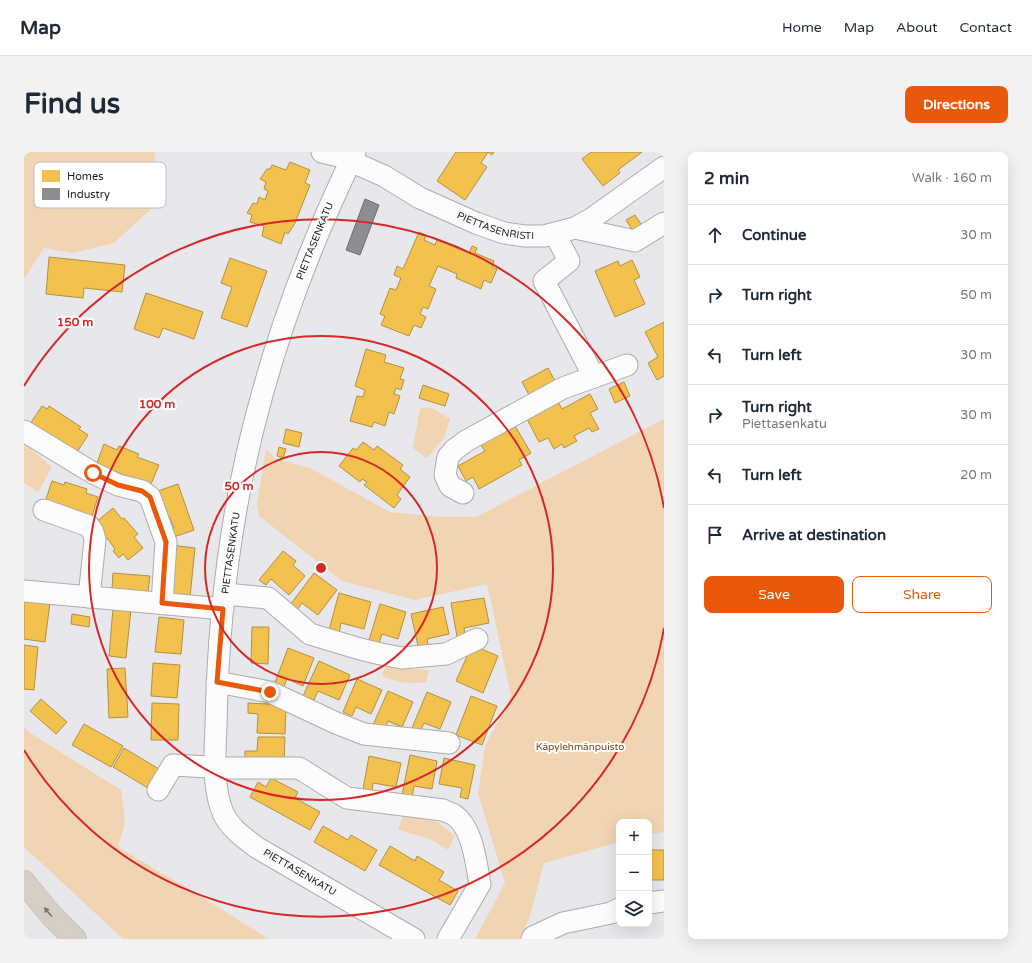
<!DOCTYPE html>
<meta charset="utf-8">
<style>
:root{--surface:#fff;--page:#f2f2f3;--text:#1f2937;--muted:#747a83;--line:#e0e1e3;--accent:#ea580c}
body{margin:0;font-family:"Varela Round",sans-serif;background:var(--page);color:var(--text)}
.controls{position:absolute;right:12px;bottom:12px;display:grid;overflow:hidden;border-radius:8px;box-shadow:0 4px 16px #0002}
.controls button{width:36px;height:36px;display:grid;place-items:center;padding:0;border:0;border-bottom:1px solid var(--line);background:var(--surface);color:var(--text);font:20px sans-serif}
.stop{position:absolute;width:12px;height:12px;margin:-9px;border:3px solid #ea580c;border-radius:50%;background:#fff}
.stop.end{background:#ea580c;border-color:#fff;box-shadow:0 1px 4px #0008}
.list{margin:0;padding:0;list-style:none}
h2{display:flex;justify-content:space-between;align-items:center;height:52px;margin:0;padding:0 16px;font-size:17px}
h2 small{font-size:13px;font-weight:400;color:var(--muted)}
.list li{display:grid;grid-template-columns:26px 1fr auto;gap:12px;align-items:center;box-sizing:border-box;height:60px;padding:0 16px;border-top:1px solid var(--line)}
.list b{display:block;font-size:15px;white-space:nowrap}
.list p{margin:0;font-size:13px;white-space:nowrap;color:var(--muted)}
.list em{font-size:13px;font-style:normal;color:var(--muted)}
.actions{display:flex;gap:8px;padding:12px 16px}
.actions a{flex:1;padding:9px 0;border:1px solid var(--accent);border-radius:8px;text-align:center;font-size:14px;color:var(--accent)}
.actions .main{background:var(--accent);color:#fff}
.icon{flex:none;width:22px;height:22px;fill:none;stroke:currentColor;stroke-width:2;stroke-linecap:round;stroke-linejoin:round}
.map{position:relative;flex:none;width:640px;height:787px;overflow:hidden;border-radius:8px}
header{display:flex;align-items:center;gap:24px;box-sizing:border-box;height:56px;padding:0 20px;background:var(--surface);border-bottom:1px solid var(--line)}
header strong{font-size:19px}
nav{display:flex;gap:22px;margin-inline-start:auto;font-size:14px}
.intro{display:flex;align-items:center;justify-content:space-between;box-sizing:border-box;height:96px;padding:0 24px}
h1{margin:0;font-size:28px}
.button{padding:10px 18px;border-radius:8px;background:var(--accent);color:#fff;font-size:14px;font-weight:700}
main{display:flex;gap:24px;padding:0 24px}
aside{flex:1;background:var(--surface);border-radius:8px;box-shadow:0 4px 16px #0002}
.map>svg:first-child{display:block}
.green{fill:#f1d4b1}
.homes{fill:#f2c14e;stroke:#b29040}
.industry{fill:#8d8d92;stroke:#6b6b70}
.lines{fill:none;stroke-linecap:round;stroke-linejoin:round}
.minor-casing{stroke:#acacae;stroke-width:23}
.highway-casing{stroke:#c5c5c7;stroke-width:24}
.minor{stroke:#fcfcfc;stroke-width:21}
.highway{stroke:#d5cec5;stroke-width:22}
.oneway{fill:#787572}
.route{stroke:#ea580c;stroke-width:5}
.ring{fill:none;stroke:#d62828;stroke-width:2}
.labels{text-anchor:middle;dominant-baseline:central;stroke-width:4;stroke-linejoin:round;paint-order:stroke}
.street-label{font-size:10px;fill:#1c1c1f;stroke:#fff}
.park-label{font-size:10px;fill:#6b4712;stroke:#fff}
.key{fill:#fff;stroke:#bbbbbc;stroke-width:1}
.key-label{font-size:11px;fill:#1c1c1f}
.centre{fill:#d62828;stroke:#fff;stroke-width:2}
.ring-label{font-size:12px;text-anchor:middle;font-weight:bold;fill:#d62828;stroke:#fff;stroke-width:4;stroke-linejoin:round;paint-order:stroke}
</style>
<header>
<strong>Map</strong>
<nav><a>Home</a><a>Map</a><a>About</a><a>Contact</a></nav>
</header>
<div class="intro"><h1>Find us</h1><a class="button">Directions</a></div>
<main>
<div class="map">
<svg width="640" height="787" viewBox="0 0 640 787">
<rect width="100%" height="100%" fill="#e8e8ec"/>
<path class="green" d="M0 0H131L128 56 90 91 49 101 20 96 0 127Z
M396 256H408L426 267 420 286 403 306 389 296Z
M640 267V680L625 682V670H595V690L520 711 506 764 496 787H451L481 731 454 641 461 594 487 544 463 432 391 448 318 429 235 364 233 352 242 297 252 307 286 316 366 360 417 365H452Z
M0 292 28 315 14 340 0 331Z
M362 512 381 516 405 518 402 530C384 532 375 531 358 524Z
M0 574 3 579 97 638 101 670 94 695 165 737 245 787H99L0 695Z
M380 661 415 671 431 684 424 698 406 687 374 678Z"/>
<path class="homes" d="M432 0H470L468 3 464 0 457 11 463 15 441 48 413 29Z
M567 0H618L594 18 596 21 579 34 558 7Z
M266 10 286 18 281 31 286 33 271 71 264 82 261 80 257 92 238 84 240 74 226 70 228 63 223 61 229 51 233 52 235 45 241 48 244 39 240 37 242 30 236 27 243 17H246L248 13 262 18Z
M611 63 619 75 610 81 602 68Z
M395 80 402 83 400 88 411 93 413 88 445 101 448 94 453 96 451 101 470 109 468 115 473 117 467 131 460 128 457 137 432 126 433 122 414 114 405 134 412 137 404 157 399 155 396 162 402 165 397 176 390 173 385 184 357 173 361 164 356 162 366 136 372 138 377 126 370 123 373 114 379 117Z
M25 105 101 113 98 140 60 136 59 146 22 142Z
M206 106 243 119 223 175 197 166 208 135 197 131Z
M608 108 616 125 610 128 621 152 591 165 571 119 594 109 596 114Z
M122 141 179 160 170 187 139 176 135 186 110 177Z
M640 170V224L633 228 624 211 634 205 621 180Z
M342 197 362 203 360 210 380 216 376 227 380 228 377 238 372 236 370 242 376 244 370 262 365 260 361 274 350 270 348 275 326 269 333 244 339 245 341 238 331 234Z
M524 216 531 229 505 243 498 230Z
M600 230 606 244 591 251 585 237Z
M399 233 425 242 421 254 395 246Z
M566 242 574 257 566 261 575 277 568 280 565 276 550 284 553 289 540 296 538 292 530 297 524 286 515 290 503 267 532 246 538 257Z
M18 254 23 257 25 254 57 275 55 277 64 283 50 305 4 275Z
M491 274 507 301 495 308 498 313 455 337 449 325 442 329 434 314 461 299 457 293Z
M262 277 278 281 275 295 259 291Z
M339 290 350 298 353 294 379 313 376 317 386 325 373 343 377 347 370 356 340 333 343 330 338 327 336 330 315 314 329 296 332 298Z
M80 292 93 298 95 294 115 302 113 305 135 313 127 332 100 328 102 324 90 319 88 324 73 311Z
M255 295 262 297 259 306 253 304Z
M28 329 40 333 41 330 63 337 62 341 74 345 67 367 21 350Z
M154 332 170 378 147 386 144 378 150 376 145 364 140 366 131 340Z
M89 356 98 367 100 366 114 382 110 385 119 396 104 408 99 402 95 406 89 399 91 397 83 386 81 388 71 371Z
M147 393 171 396 166 445 142 442Z
M259 399 272 409 269 413 281 424 265 443 247 427 242 433 235 428Z
M89 421 126 424 124 440 88 437Z
M290 421 313 438 294 463 278 451 273 458 266 453Z
M315 441 347 450 340 477 317 471 315 481 305 478Z
M460 446 465 471 440 476 442 489 434 490 427 451Z
M0 447 26 450 21 490 0 487Z
M356 452 382 460 374 487 358 482 355 491 345 488Z
M419 455 425 482 403 487 405 496 395 498 387 462Z
M89 456 107 457 102 506 85 504Z
M48 462 66 465 65 475 47 472Z
M135 465 160 468 157 502 131 500Z
M228 475H245L244 512 227 511Z
M0 493 14 495 10 538 0 537Z
M448 493 474 504 459 541 432 529Z
M264 496 290 506 279 534 263 527 259 537 250 533Z
M295 509 326 523 315 548 294 539 290 548 279 544Z
M129 511 156 513 153 546 127 544Z
M101 516 104 565 85 566 83 517Z
M333 527 358 538 347 562 332 555 328 564 319 560Z
M364 539 389 550 378 575 364 569 360 578 349 573Z
M403 540 427 550 416 577 400 571 396 580 388 576Z
M447 544 473 554 458 593 432 583Z
M17 547 43 570 32 582 6 559Z
M128 551 155 552 154 588H127Z
M224 551 262 553 261 582 233 581 234 562 224 561Z
M60 572 99 594 87 615 48 593Z
M234 585H261L260 612 221 611V599H233Z
M100 596 140 620 129 639 89 615Z
M386 603 413 609 408 637 390 634 388 645 378 643Z
M345 604 377 611 372 635 349 631 347 645 338 643Z
M420 606 451 613 444 647 436 645 438 636 415 632Z
M247 626 274 640 271 646 296 660 286 678 226 645 234 630 242 635Z
M299 674 324 688 327 683 353 698 341 719 290 690Z
M366 694 391 709 393 704 420 720 415 728 434 739 426 753 355 713Z
M627 698H640V728H626Z"/>
<path class="industry" d="M341 47 355 53 336 103 322 98Z"/>
<g class="lines">
<g class="minor-casing">
<g id="minor">
<path id="s1" d="M298 0 315 4 360 24 396 46 452 71 480 81 501 84H520L551 76 567 67 640 15"/>
<path id="s2" d="M331 0C293 78 261 159 238 243 208 349 194 464 192 573 191 602 188 634 199 661 206 676 219 685 232 695L390 787"/>
<path d="M551 76 611 89 640 71"/>
<path d="M531 82 545 109 520 129 570 225"/>
<path d="M0 279 69 321 94 333 118 339 126 345 142 390 138 451"/>
<path d="M439 341 426 334 421 323 424 305 430 298 442 289 539 236 603 213"/>
<path d="M20 358 65 374 69 380 71 388 65 445"/>
<path d="M0 439 199 457"/>
<path d="M201 442 244 446 286 482 336 497 357 502 378 506 422 502 453 487"/>
<path d="M193 530 246 540 312 571 340 582 425 591"/>
<path d="M134 638 149 613 202 616H275L323 646 419 658C422 660 427 661 430 663 449 676 452 711 456 732L424 787"/>
<path d="M625 751 640 749"/>
<path d="M508 787 509 785 539 771 587 761 595 757"/>
</g>
</g>
<g class="highway-casing">
<path id="highway" d="M0 730 27 763 51 787"/>
</g>
<use href="#minor" class="minor"/>
<use href="#highway" class="highway"/>
</g>
<defs><path id="oneway-solid" d="M-6-.8H1V-3.2L6.5 0L1 3.2V.8H-6Z"/></defs>
<use class="oneway" href="#oneway-solid" transform="translate(24 760) rotate(-130)"/>
<g class="lines">
<path class="route" d="M69 321 94 333 118 339 126 345 142 390 138 451 199 457 193 530 246 540"/>
</g>
<g class="ring">
<circle cx="297" cy="416" r="116"/>
<circle cx="297" cy="416" r="232"/>
<path d="M640 476A348 348 0 0 1 0 598M0 234A348 348 0 0 1 640 356"/>
</g>
<g class="labels">
<g class="street-label">
<text stroke="none"><textPath href="#s1" startOffset="190">PIETTASENRISTI</textPath></text>
<text transform="translate(291 89) rotate(-68)">PIETTASENKATU</text>
<text transform="translate(207 401) rotate(-82)">PIETTASENKATU</text>
<text stroke="none"><textPath href="#s2" startOffset="782">PIETTASENKATU</textPath></text>
</g>
<g class="park-label">
<text x="556" y="595">Käpylehmänpuisto</text>
</g>
</g>
<rect x="10" y="10" width="132" height="46" rx="6" class="key"/>
<rect x="18" y="18" width="18" height="12" fill="#f2c14e"/>
<rect x="18" y="36" width="18" height="12" fill="#8d8d92"/>
<g class="key-label">
<text x="43" y="28">Homes</text>
<text x="43" y="46">Industry</text>
</g>
<circle cx="297" cy="416" r="6" class="centre"/>
<g class="ring-label">
<text x="51" y="174">150 m</text>
<text x="133" y="256">100 m</text>
<text x="215" y="338">50 m</text>
</g>
</svg>
<div class="controls">
<button>+</button>
<button>−</button>
<button><svg class="icon" aria-label="layers" viewBox="0 0 24 24"><path d="M12 4l9 5-9 5-9-5zM3 14l9 5 9-5"/></svg></button>
</div>
<div class="stop" style="left:69px;top:321px"></div>
<div class="stop end" style="left:246px;top:540px"></div>
</div>
<aside>
<h2>2 min<small>Walk · 160 m</small></h2>
<ul class="list">
<li><svg class="icon" aria-label="ahead" viewBox="0 0 24 24"><path d="M12 20V5M6 11l6-6 6 6"/></svg><div><b>Continue</b></div><em>30 m</em></li>
<li><svg class="icon" aria-label="right" viewBox="0 0 24 24"><path d="M7 20v-9h11M14 6l5 5-5 5"/></svg><div><b>Turn right</b></div><em>50 m</em></li>
<li><svg class="icon" aria-label="left" viewBox="0 0 24 24"><path d="M17 20v-9H6M10 6l-5 5 5 5"/></svg><div><b>Turn left</b></div><em>30 m</em></li>
<li><svg class="icon" aria-label="right" viewBox="0 0 24 24"><path d="M7 20v-9h11M14 6l5 5-5 5"/></svg><div><b>Turn right</b><p>Piettasenkatu</p></div><em>30 m</em></li>
<li><svg class="icon" aria-label="left" viewBox="0 0 24 24"><path d="M17 20v-9H6M10 6l-5 5 5 5"/></svg><div><b>Turn left</b></div><em>20 m</em></li>
<li><svg class="icon" aria-label="arrive" viewBox="0 0 24 24"><path d="M6 21V4h12l-3 4 3 4H6"/></svg><div><b>Arrive at destination</b></div></li>
</ul>
<div class="actions"><a class="main">Save</a><a>Share</a></div>
</aside>
</main>
